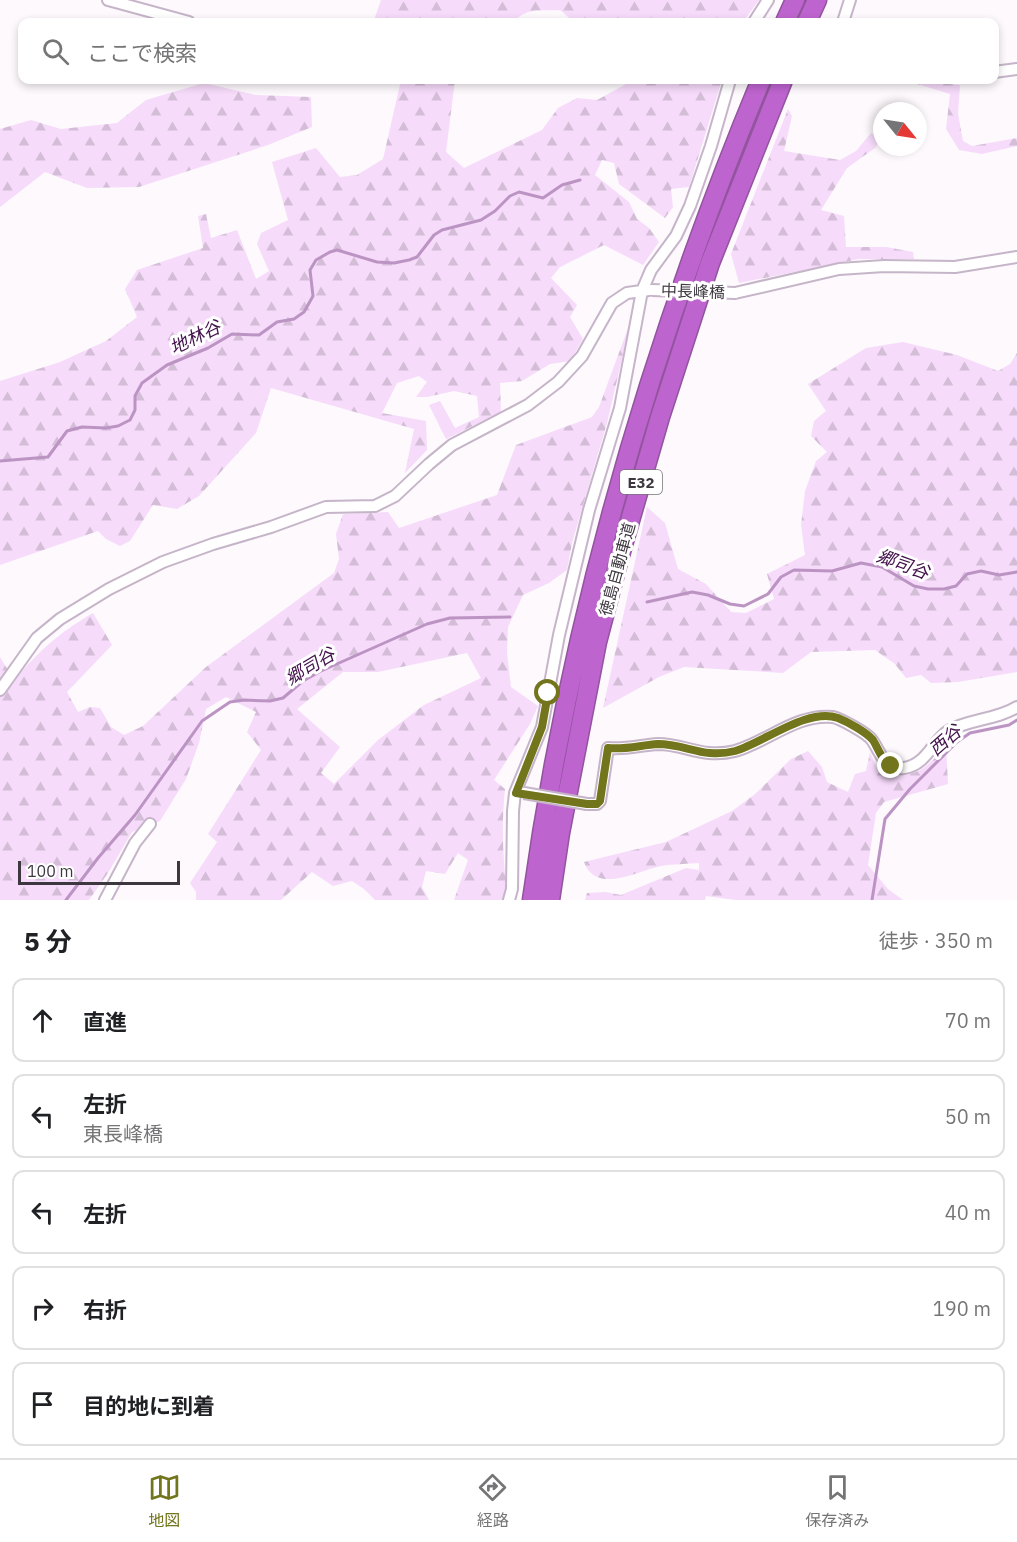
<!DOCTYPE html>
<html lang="ja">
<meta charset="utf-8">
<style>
:root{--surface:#fff;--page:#f6f6f6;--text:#202124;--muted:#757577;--line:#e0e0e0;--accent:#72751b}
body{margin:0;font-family:"IBM Plex Sans","Noto Sans JP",sans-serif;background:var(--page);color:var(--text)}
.compass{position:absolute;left:873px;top:102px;width:54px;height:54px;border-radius:50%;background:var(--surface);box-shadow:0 3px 9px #0003;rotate:120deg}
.scale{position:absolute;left:18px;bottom:15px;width:162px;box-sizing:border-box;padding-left:6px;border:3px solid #3d373f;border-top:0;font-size:16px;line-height:21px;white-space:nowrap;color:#3d373f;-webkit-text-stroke:4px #fff;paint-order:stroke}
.stop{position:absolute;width:18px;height:18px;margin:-14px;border:4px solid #72751b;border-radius:50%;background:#fff}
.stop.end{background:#72751b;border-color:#fff;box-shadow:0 2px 6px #0008}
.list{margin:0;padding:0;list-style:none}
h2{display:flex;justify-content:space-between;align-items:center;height:78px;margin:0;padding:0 24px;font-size:26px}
h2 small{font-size:20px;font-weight:400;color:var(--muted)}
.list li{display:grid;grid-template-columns:39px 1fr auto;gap:18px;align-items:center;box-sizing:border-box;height:84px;margin:0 12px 12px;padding:0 12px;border:2px solid var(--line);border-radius:12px}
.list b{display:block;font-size:22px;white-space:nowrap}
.list p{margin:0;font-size:20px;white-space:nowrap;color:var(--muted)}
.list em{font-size:20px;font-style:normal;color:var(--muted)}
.icon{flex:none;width:33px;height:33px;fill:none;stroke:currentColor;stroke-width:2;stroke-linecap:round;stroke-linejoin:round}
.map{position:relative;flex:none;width:1017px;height:900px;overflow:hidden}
.search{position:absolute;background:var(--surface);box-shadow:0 3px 9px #0003;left:18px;right:18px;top:18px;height:66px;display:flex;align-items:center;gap:15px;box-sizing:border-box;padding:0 21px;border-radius:12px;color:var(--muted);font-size:22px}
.sheet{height:558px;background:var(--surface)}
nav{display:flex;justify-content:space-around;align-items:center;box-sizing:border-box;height:84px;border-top:2px solid var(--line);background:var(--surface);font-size:16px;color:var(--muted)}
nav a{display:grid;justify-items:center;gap:3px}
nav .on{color:var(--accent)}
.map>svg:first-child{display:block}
.forest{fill:url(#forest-firs);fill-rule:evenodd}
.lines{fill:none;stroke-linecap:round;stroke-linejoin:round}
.stream{stroke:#bc94c3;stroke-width:3}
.minor-casing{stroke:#c6b5c9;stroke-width:14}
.motorway-casing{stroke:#91549d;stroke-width:21}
.minor{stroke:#fff;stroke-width:10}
.motorway{stroke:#be64cf;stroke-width:18}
.minor-bridge-casing{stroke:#c6b5c9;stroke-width:14;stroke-linecap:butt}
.minor-bridge{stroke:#fff;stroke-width:10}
.route{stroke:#72751b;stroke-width:8}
.labels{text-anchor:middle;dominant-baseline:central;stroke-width:6;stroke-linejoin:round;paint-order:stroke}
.shield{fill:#fff;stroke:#777379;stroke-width:1.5}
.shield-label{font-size:15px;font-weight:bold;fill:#3d373f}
.street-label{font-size:16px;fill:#3d373f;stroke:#fff}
.water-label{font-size:18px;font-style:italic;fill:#43114c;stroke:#fff}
</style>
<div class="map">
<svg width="1017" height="900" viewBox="0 0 1017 900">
<defs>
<pattern id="forest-firs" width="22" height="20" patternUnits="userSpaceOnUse" patternTransform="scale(1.5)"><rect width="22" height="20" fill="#f6dbfa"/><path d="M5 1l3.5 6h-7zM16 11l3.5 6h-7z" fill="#d4bdd7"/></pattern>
</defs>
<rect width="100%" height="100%" fill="#fdf9fd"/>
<path class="forest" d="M381 0H759L743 22H574L560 10C550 11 534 9 526 13 511 19 515 28 496 18L374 20Z
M401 80H455L446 152 464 168 542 130 558 108 577 98 597 100 630 82 642 80H722L689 187 671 189 673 207 665 218 619 184 614 163 602 160 595 175 629 202 637 219 649 228 659 242 643 265 604 245 560 267 551 278 577 305 570 317 583 339 570 361 550 364 522 381 500 383 501 412 446 439 429 405 440 401 455 428 479 417 477 396 454 391 427 397H416L427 382 419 376 397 383 382 413 426 421 427 450 405 473 414 429 271 388 256 433 199 496 177 509 153 505 130 541 120 546 106 539 98 531 0 565V381L60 362 106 341 137 317 125 289 137 270 203 248 198 216 206 214 211 238 237 230 256 279 269 271 257 244 261 233 288 220 272 162 316 148 340 177 357 175 383 159Z
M904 80 960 85 958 114 963 141 972 146 1017 138V146L982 154 959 150 946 129 950 94Z
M204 83 256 95 311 97 312 127 268 145 139 187 87 188 45 172 0 207V129L31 120 61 129 117 123 146 100Z
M788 109 792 116 784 151 840 160 856 151 871 133 881 138 875 148 847 168 821 210 844 216 846 247H886L913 252 914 259H859L739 283 731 254Z
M631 320 607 423 572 543 567 570 549 583 523 595 508 627 507 653 511 687 538 706 530 724 494 780 505 789C501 826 503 864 508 900H454L468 860 458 853 445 874 426 871 422 887 429 900H375L364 889 352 881 333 886 312 872 281 900H196V892L190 883 217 842 208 834 261 750 247 732 256 712 226 697 206 709 199 743 186 779 160 821 132 832 108 873 89 900H0V657L14 680C39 651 60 632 93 613L112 645 67 692 78 712 90 707 100 708 111 727 124 735 143 726 206 667 334 573 339 559 336 534 343 514 388 512 399 528 497 495 516 445 592 417 599 407ZM467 653 481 678 424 705 378 740 334 784 321 773 340 747 297 709 343 672H378Z
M903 342 957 355 998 371 1010 364 1017 353V672L958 682 931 683 921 675 906 678 895 664 875 650 811 652 783 673 684 667 659 677 603 708 647 507 665 523 678 569 706 584 731 612 746 613 774 599 767 574 805 555 801 525 805 491 816 461 827 452 811 436 814 421 826 411 808 384 866 348Z
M946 747 948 784 884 802 876 813 868 865 888 889 903 900H736L706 896 705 900H585L587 893 605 892 621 895 686 868 699 870V863C686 864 673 864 661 866 637 871 596 895 584 862L666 842 732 811 754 795 791 759 808 751 822 767 827 782 848 792 855 774 866 771 870 752 879 773C917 778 920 773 946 747Z"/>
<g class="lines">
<path class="stream" d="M0 461 48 457 67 431 82 427 106 428 118 426 130 420 135 410V396L142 383 167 365 208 348 232 334 259 335 277 322 294 319 304 312 313 296 310 270 316 260 330 252 337 250 377 262 394 263 409 260 417 257 434 235 442 230 481 220 495 211 510 196 519 192 543 198 562 185 580 180
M647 602 692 592 708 595 730 604 744 606 768 594 781 577 794 570 832 571 861 563 882 567 914 586 928 589H944L956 586 967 574 981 571 999 575 1017 572
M66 900 98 858 135 815 202 721 230 702 244 700 270 701 283 698 303 681 321 671 427 624 450 618 510 617
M872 900 885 819 910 789 957 742 970 733 1009 725 1017 720"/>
<g class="minor-casing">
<path id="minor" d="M108 0 189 22
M754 22 768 0
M843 22 850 0
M994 72 1017 69
M735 293 839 269 884 266 955 267 1017 257
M0 690 37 638 60 619 109 589 163 562 213 544 271 527 326 507 375 506 395 496 429 464 452 445 528 405 558 382 582 356 612 303 627 293 649 290
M587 804H597L600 801 608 748C625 750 641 745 658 744 685 744 703 759 735 751 767 742 797 713 833 717 841 719 867 733 872 740 881 753 884 770 904 768 926 765 932 742 948 731 969 719 996 720 1017 707
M105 900 135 843 150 824
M509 900 512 889 513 811 515 793 542 727 559 635 589 510 620 408 642 291 651 270 676 236 690 206 711 146 730 80"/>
</g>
<g class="motorway-casing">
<path id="motorway" d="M785 22 795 0
M807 22 817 0
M532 900C571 618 652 342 761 80
M550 900 560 833 597 642 618 562 660 417 710 263 783 80"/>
</g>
<use href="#minor" class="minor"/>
<use href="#motorway" class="motorway"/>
<g class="minor-bridge-casing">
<path id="minor-bridge" d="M652 290 735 293
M524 793 587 804"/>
</g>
<use href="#minor-bridge" class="minor-bridge"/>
</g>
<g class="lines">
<path class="route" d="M548 693 542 727 516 793 587 804H597L600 801 608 748C625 750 641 745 658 744 686 744 704 759 735 751 763 743 808 707 838 718 848 722 866 732 873 740 879 750 881 759 891 766"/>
</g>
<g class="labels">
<rect class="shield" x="620" y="470" width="42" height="24" rx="4.5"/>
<g class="shield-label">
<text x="641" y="482">E32</text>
</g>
<g class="street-label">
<text transform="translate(693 291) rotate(2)">中長峰橋</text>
<text transform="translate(617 569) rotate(-75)">徳島自動車道</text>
</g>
<g class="water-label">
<text transform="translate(195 337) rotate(-26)">地林谷</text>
<text transform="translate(903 564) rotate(20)">郷司谷</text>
<text transform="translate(310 666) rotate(-31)">郷司谷</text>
<text transform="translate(945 740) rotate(-41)">西谷</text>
</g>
</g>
</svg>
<svg class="compass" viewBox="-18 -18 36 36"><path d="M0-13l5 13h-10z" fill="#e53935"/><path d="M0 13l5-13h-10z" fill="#757577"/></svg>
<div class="scale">100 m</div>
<div class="stop" style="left:548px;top:693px"></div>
<div class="stop end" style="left:891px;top:766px"></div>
<div class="search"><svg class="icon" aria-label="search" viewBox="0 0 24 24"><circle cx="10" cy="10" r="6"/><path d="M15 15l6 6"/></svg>ここで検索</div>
</div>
<section class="sheet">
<h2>5 分<small>徒歩 · 350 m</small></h2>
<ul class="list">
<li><svg class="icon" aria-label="ahead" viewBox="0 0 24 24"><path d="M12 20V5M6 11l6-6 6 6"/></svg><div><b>直進</b></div><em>70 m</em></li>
<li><svg class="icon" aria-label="left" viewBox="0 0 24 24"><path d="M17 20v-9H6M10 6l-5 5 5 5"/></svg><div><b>左折</b><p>東長峰橋</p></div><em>50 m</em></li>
<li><svg class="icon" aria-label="left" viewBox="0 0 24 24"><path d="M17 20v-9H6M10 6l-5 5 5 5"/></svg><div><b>左折</b></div><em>40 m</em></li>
<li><svg class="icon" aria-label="right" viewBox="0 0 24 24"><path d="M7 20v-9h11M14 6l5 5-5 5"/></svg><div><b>右折</b></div><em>190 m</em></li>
<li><svg class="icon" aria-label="arrive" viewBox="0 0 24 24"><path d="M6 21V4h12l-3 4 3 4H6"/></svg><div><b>目的地に到着</b></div></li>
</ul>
</section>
<nav>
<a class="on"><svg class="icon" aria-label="map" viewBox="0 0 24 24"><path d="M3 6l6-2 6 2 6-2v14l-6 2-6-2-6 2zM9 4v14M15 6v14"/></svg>地図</a>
<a><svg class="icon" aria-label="directions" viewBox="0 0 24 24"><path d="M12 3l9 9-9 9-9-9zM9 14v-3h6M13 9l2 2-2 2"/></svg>経路</a>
<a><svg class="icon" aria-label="saved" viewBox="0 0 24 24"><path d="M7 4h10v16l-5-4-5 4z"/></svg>保存済み</a>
</nav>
